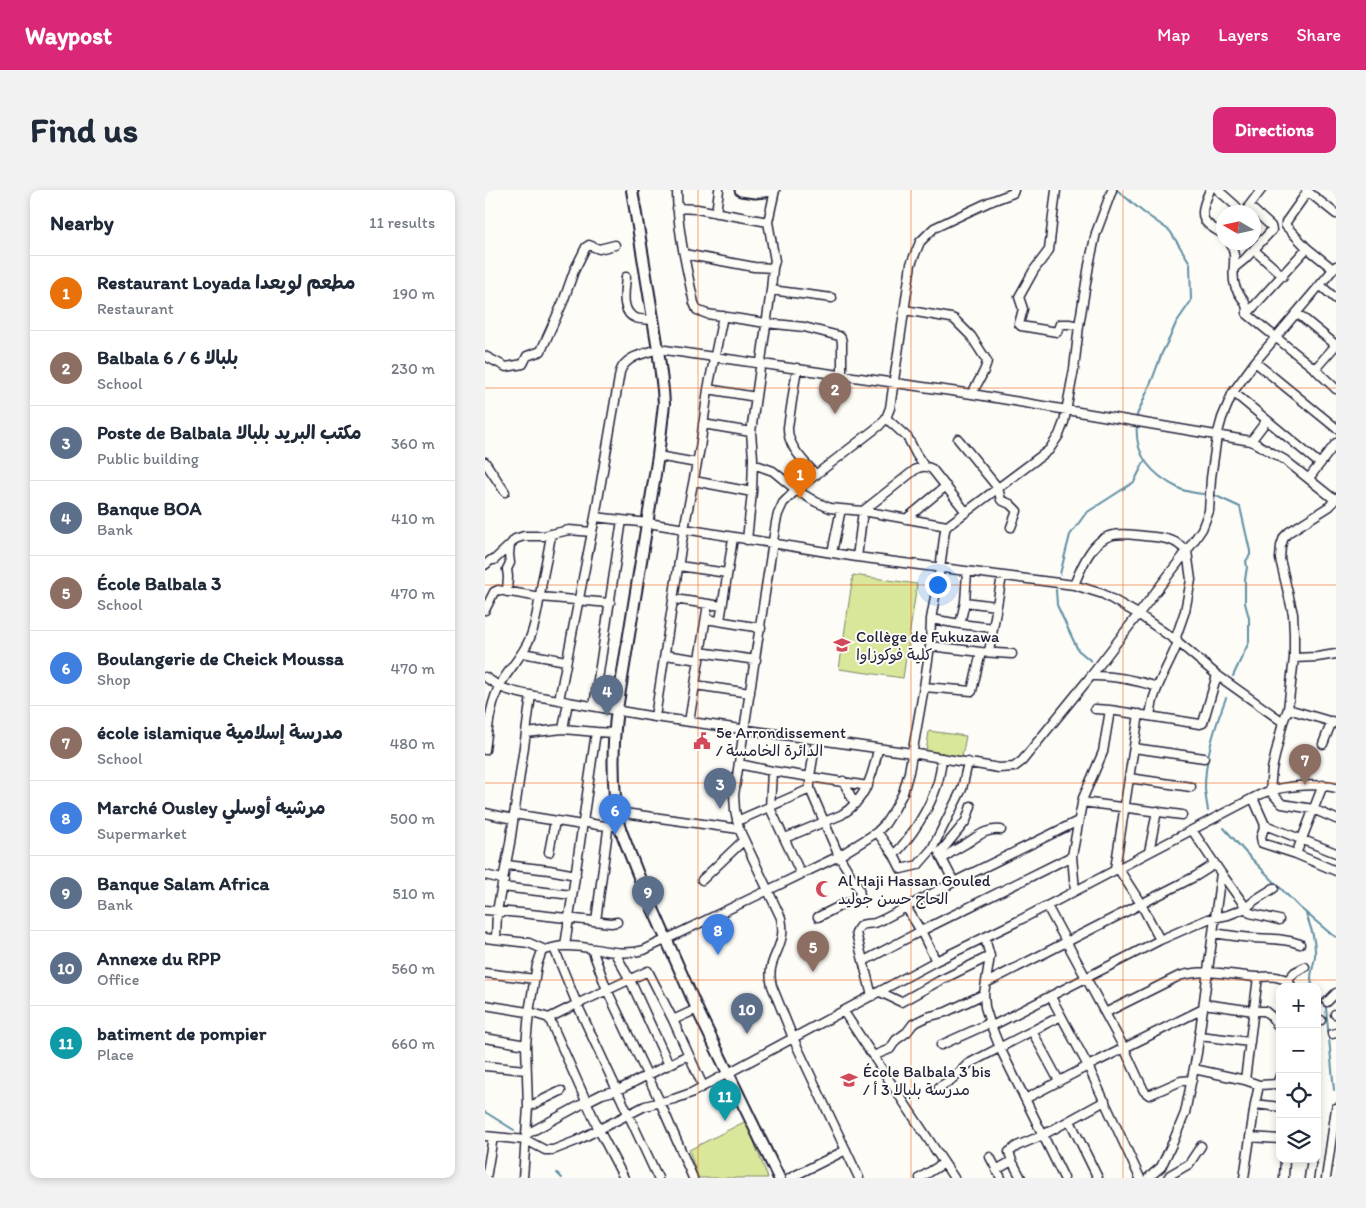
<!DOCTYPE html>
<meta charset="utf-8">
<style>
:root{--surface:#fff;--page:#f2f2f3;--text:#1f2937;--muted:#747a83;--line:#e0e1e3;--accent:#db2777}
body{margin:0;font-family:Itim,"Playpen Sans Arabic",sans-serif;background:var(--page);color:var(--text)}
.controls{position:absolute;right:15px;bottom:15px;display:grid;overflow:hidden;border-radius:10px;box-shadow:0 2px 8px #0003}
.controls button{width:45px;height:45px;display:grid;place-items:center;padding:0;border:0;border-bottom:1px solid var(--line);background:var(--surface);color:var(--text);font:25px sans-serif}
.compass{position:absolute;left:731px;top:15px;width:45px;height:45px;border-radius:50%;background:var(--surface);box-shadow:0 2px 8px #0003;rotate:279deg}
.you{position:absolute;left:452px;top:394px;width:18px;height:18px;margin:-12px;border:4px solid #fff;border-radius:50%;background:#1a73e8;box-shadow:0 0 0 8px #1a73e833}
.badge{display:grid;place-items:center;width:32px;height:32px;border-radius:50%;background:var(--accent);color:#fff;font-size:16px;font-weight:700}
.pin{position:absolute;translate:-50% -41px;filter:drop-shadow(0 1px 2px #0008)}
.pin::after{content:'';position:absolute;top:26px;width:18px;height:15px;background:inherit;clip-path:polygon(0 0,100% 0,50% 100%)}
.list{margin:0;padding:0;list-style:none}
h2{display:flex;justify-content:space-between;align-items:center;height:65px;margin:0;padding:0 20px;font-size:21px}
h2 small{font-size:16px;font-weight:400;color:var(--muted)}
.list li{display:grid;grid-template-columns:32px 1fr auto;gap:15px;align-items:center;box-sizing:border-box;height:75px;padding:0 20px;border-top:1px solid var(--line)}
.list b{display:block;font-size:19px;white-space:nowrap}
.list p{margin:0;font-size:16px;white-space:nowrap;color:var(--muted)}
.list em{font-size:16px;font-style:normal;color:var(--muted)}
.icon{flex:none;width:28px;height:28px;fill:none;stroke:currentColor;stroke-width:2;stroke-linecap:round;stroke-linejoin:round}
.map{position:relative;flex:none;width:851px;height:988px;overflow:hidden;border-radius:10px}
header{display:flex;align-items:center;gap:30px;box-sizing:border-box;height:70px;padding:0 25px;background:var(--accent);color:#fff}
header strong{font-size:24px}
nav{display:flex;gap:28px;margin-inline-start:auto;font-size:18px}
.intro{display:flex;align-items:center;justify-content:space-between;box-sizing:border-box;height:120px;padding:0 30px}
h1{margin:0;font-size:35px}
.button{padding:12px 22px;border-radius:10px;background:var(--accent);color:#fff;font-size:18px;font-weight:700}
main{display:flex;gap:30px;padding:0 30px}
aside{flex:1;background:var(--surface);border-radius:10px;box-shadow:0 2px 8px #0003}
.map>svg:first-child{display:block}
.green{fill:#d8e79a;stroke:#7d846a}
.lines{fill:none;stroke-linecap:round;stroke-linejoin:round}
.stream{stroke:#5f8ea2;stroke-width:2}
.minor-casing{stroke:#22223b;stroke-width:11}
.major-casing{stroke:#22223b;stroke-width:14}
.highway-casing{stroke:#22223b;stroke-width:15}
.minor{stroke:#fdfcf7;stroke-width:8}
.major{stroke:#fdfcf7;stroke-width:10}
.highway{stroke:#fdfcf7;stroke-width:11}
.grid{fill:none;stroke:#e8590c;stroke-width:1;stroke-opacity:0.55}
.labels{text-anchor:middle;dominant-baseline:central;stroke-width:4;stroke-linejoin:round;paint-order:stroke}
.poi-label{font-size:16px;fill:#22223b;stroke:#fdfcf7;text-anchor:start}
</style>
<header>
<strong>Waypost</strong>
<nav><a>Map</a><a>Layers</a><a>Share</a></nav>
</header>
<div class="intro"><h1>Find us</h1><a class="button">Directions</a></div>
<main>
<aside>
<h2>Nearby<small>11 results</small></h2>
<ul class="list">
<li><span class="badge" style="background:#e8710a">1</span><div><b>Restaurant Loyada مطعم لويعدا</b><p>Restaurant</p></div><em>190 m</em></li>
<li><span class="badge" style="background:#8d6e63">2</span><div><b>Balbala 6 / بلبالا 6</b><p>School</p></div><em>230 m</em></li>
<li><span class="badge" style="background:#5c6f8a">3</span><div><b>Poste de Balbala مكتب البريد بلبالا</b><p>Public building</p></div><em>360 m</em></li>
<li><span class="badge" style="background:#5c6f8a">4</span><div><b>Banque BOA</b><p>Bank</p></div><em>410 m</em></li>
<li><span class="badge" style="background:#8d6e63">5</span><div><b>École Balbala 3</b><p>School</p></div><em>470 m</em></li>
<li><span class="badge" style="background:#3f7fe0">6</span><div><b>Boulangerie de Cheick Moussa</b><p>Shop</p></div><em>470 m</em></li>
<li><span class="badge" style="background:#8d6e63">7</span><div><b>école islamique مدرسة إسلامية</b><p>School</p></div><em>480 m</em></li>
<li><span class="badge" style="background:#3f7fe0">8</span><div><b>Marché Ousley مرشيه أوسلي</b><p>Supermarket</p></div><em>500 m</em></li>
<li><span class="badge" style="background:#5c6f8a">9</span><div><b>Banque Salam Africa</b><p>Bank</p></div><em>510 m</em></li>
<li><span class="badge" style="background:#5c6f8a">10</span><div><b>Annexe du RPP</b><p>Office</p></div><em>560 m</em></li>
<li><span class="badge" style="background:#0f9aa8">11</span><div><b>batiment de pompier</b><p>Place</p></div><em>660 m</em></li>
</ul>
</aside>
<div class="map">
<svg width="851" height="988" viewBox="0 0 851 988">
<rect width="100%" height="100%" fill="#fdfcf7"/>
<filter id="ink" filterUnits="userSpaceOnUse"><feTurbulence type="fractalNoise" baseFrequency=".02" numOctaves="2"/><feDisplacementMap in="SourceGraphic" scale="10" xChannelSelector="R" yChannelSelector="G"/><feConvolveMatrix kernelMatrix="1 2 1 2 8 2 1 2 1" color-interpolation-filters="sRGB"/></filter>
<g filter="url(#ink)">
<path class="green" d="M368 385 432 394 418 488 354 479Z
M444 541 481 546 477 567 441 562Z
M261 931 283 988H213L204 960Z"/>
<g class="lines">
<path class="stream" d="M632 0 658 22 685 41 705 73 706 111 691 133 685 147 677 163 667 190 652 225V230
M652 234C649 266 667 285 695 299 702 302 710 303 718 304
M729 305 755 317 765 361V365L761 371 762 377 760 390V413L764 428V452L748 486
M575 384 585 345 601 323 649 292 659 272
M571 400 572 415 584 441 593 460 606 471
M723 621C722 613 720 605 720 597 720 567 730 536 741 508
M739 638 762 664 814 717 846 744 851 747
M821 724C826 738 831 751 830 766 829 777 823 786 828 797
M832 805 838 812 841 818 849 900
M0 922 29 940
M72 983 77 988"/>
<g class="minor-casing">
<path id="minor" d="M192 0C192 38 201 76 209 113L212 120 222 124 281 133 319 137 354 146 356 148 357 152V185
M571 0 564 60 549 80 534 107 538 119 534 134 536 136 572 142 575 134H584L594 136
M725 0C721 9 714 24 721 32 725 37 733 41 738 44
M733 0 751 16
M821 0 851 24
M823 1 801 32V36L822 58 848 79
M192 18 212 19 283 32
M231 23 234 0
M745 52C754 69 745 80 750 96 752 102 757 107 760 113 762 116 762 121 762 124L830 179 851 199
M769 60 798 86
M199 64 269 77 288 78
M749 78 760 69 787 40 786 36 764 16 776 0
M141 87C140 99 135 123 151 128 156 130 162 129 168 130
M835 95 851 109
M286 100 347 108
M420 120 466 128 469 129 486 146 502 171C501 182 492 192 487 204
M812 123 851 155 830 179
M762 124 822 58
M0 166 21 177 38 174 42 166 56 161 78 112 89 81 101 57 104 55 114 59 130 55
M770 172 851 238
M312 178 303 237C302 256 319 271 331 285
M223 199 271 207
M748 202 835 274
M401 228 423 248 431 264 439 276
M218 234 266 242
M473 249 513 298 516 310 525 314 532 321 526 337
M766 251 782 230
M173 266 212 273
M0 272 20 302
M268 276H274L288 281 311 300 331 312 345 318 378 321 462 336
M824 288 851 253
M209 291 267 302
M851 308 845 316 804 342 799 347 796 356 795 369 808 424 809 444V468L803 519 798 532 787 579 785 601 797 614 828 619 851 629
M110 327 163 333 372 367 589 395 618 404 653 424 693 452 732 485 798 532
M421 329 461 296
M262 350 267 302 268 268 266 242 286 100 288 78 290 71 283 32 290 0
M347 363 356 319
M372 367 378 321 431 279C437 276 442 276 447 279L481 322
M0 375 6 370H9L25 355
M194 376 242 383
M589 395C596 378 607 349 628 345 637 343 650 345 659 346 669 347 681 347 690 352 694 354 698 358 702 361L706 390 700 421 691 447 693 452C686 471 675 488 669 507 667 513 666 519 665 526
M22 402 23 387 22 379 25 373 24 364 25 355 30 349 39 346H58L84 340 107 342
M189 409 237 416
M480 412 511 416
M0 420 9 402 13 400 55 407 125 413
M221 429 276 438
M446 429 475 434 508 438
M235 431 248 348
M475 434 480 412 482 382
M445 456 496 462 527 464
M215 462 271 470
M504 462 517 386
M37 463 81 471
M180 465 214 470
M809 468 832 467 851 464
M606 486C629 485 651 490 673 497
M0 487C5 490 9 493 14 496 28 504 58 507 74 510
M210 495 265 503
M439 497 487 501 496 462
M83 512 74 510 110 327 135 182C140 166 159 164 173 159L487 204 766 251 800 270 850 310
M109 516 137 330
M610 519 625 520 715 534 718 533 732 485
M803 519 851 533
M170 527 199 339 215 258 223 199 238 126
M204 532 223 414
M78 539 111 542 80 756
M111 542 129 543
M41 543 46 505
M331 550 325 586V599L354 666 374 699 375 705 369 711 361 713 333 727
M838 554 847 531
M649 558 719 568
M0 560C3 538 5 513 16 493 25 478 38 465 45 448 52 431 54 411 57 392 60 376 64 360 66 344
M254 574 287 581 383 596
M287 581 285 618 316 684
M644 588 706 597
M358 591 370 614
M768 608 780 635 851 663
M597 612 697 625
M132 622 254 639
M0 623 28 629
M29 624 91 634 95 635 98 632 113 635 124 636
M252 631 325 599
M780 635 776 647 777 653 811 664 851 681
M392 642 409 665C426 647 444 620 452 595 455 586 456 577 457 568
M300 648 356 625C380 611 388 585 393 559
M64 662 70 631
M454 662 458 659 481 631 486 616
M664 662 672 621
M811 664 838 595
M409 665 416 679 433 675 447 659 477 599 483 572
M455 665 469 692
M458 669C465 662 473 658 482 653 493 646 502 638 516 640
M21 675 64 680 91 685
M633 678 656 714 675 750
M630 679 654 524
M736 683 765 723 794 730
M0 685 13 688 19 691
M217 690 259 650
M17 697 87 705
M590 701 587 666 598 608 618 562 625 520
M562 716 639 858 659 901 664 905 696 891 707 890
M421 717 436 741 451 771
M0 720 36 723 126 733 132 732
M111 731 123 640 124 636H134
M728 743C741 745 754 747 768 748 784 749 799 748 815 754
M0 748 44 753 60 760
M500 748 505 766 499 804 500 817 505 833 515 858 579 988
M11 749 12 721 25 653 41 543 78 539 83 512 170 527 427 563 514 578 529 577 537 571 606 486 702 361 717 339 724 321 726 288 732 246 737 228 748 202 770 172 851 76
M69 758 92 814 173 988
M107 759 122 800 175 912 208 988
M130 763 145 790 184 875
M379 771 436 741 587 666
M0 783 50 789
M802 791 810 782 820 777
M501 793 711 686 730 674
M395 802 416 812 454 791 505 766
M387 806 371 743C375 731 381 735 390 733 392 732 397 730 399 729L469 692 593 631
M566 807 603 876 655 988
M842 812 851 803
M719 814 769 821H780L786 826 795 839
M0 815 48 823 64 828 114 940 139 988
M359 822 469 988
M620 823 694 786C722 778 744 785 772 787 779 787 787 785 795 788 801 789 804 792 807 797
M850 824H851
M64 828 92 814 163 781 188 830 218 896
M188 830 212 819
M832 830H836
M507 836 675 750 723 729 743 725 761 718 770 710 789 698
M547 841 574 891
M847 844 851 843
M714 846 765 852
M0 848 41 855
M456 855 505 833
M388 866 405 859 411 850 422 842 428 834 442 827 461 822 499 804
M0 876 41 880
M709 879 760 890 774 895 792 894 795 886
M760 890 773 787
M454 897 466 890 483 874 576 826
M540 909 603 876 718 819
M770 914 795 917
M43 917 76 901
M585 931 613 988
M42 944 99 913 117 904 133 900 203 865
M0 946 41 950 60 960H68L91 951 160 916 168 914 189 909 206 903 451 771 531 732 768 608C774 605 780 602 787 600 806 596 832 593 851 598
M765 947 795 949
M505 967 516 988
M511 980 527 971
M1 988 8 947
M38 988 43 917 41 855 44 822 52 775 57 761C64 759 72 756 80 756 107 755 132 768 159 760L354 666 383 648 392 642 400 634 409 620 418 603 424 582 439 497 445 456 446 429 455 379 460 340 462 336 465 334 564 260 574 245 579 232 589 179 594 136 604 75 611 43 627 0
M305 988 361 960
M374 988 308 848 287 796C281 773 294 765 297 745 298 739 297 734 296 728L254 639 250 620 249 605 291 332 293 324 298 313 311 300 394 236 401 228 405 218 426 74 435 52 449 38 504 12 528 3 529 0
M435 988 459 973
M536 988 527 971 524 962 532 956 558 945 620 911
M663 988 676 977 688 952 700 923 712 863 736 683 707 640
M683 988 685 985 704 974 716 956
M759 988 770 914 774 895
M799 988 800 969
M824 988 827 969
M841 988 851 918"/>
</g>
<g class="major-casing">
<path id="major" d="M147 0 173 159 178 200 179 214 173 266 132 519C127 558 127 597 134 636L154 687 212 819 294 988"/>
</g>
<g class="highway-casing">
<path id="highway" d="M256 0 270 2 288 0"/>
</g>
<use href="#minor" class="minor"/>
<use href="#major" class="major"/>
<use href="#highway" class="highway"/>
</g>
</g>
<path class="grid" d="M213 0V988M426 0V988M638 0V988M0 198H851M0 395H851M0 593H851M0 790H851"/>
<defs>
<g id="school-bare" transform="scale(1.35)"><path d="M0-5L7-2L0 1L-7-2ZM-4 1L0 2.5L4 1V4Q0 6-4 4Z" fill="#d1495b" stroke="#fdfcf7" stroke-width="2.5" paint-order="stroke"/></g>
<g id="civic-bare" transform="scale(1.35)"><path d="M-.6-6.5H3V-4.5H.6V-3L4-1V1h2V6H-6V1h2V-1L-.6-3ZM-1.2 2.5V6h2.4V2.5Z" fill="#d1495b" stroke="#fdfcf7" stroke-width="2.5" paint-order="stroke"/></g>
<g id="mosque-bare" transform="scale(1.35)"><path d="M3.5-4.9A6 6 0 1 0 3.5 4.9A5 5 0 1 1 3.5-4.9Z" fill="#d1495b" stroke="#fdfcf7" stroke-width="2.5" paint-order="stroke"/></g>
</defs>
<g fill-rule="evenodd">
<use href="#school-bare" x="357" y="455"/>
<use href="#civic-bare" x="217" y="551"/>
<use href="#mosque-bare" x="339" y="699"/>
<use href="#school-bare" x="364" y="890"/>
</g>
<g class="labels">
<g class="poi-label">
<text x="371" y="446">Collège de Fukuzawa<tspan x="371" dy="18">كلية فوكوزاوا</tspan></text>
<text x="231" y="542">5e Arrondissement<tspan x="231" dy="18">/ الدائرة الخامسة</tspan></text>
<text x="353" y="690">Al Haji Hassan Gouled<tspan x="353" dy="18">الحاج حسن جوليد</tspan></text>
<text x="378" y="881">École Balbala 3 bis<tspan x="378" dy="18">/ مدرسة بلبالا 3 أ</tspan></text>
</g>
</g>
</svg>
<div class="controls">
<button>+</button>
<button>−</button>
<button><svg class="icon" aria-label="locate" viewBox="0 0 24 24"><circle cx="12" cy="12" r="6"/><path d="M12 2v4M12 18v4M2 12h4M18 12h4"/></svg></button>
<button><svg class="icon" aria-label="layers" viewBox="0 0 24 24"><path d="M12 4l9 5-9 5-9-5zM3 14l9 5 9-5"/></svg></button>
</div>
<svg class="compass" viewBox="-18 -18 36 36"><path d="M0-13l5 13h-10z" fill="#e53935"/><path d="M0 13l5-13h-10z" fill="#747a83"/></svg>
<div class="you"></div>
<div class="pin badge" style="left:315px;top:309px;background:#e8710a">1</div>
<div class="pin badge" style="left:350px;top:224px;background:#8d6e63">2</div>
<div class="pin badge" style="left:235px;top:619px;background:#5c6f8a">3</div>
<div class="pin badge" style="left:122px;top:526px;background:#5c6f8a">4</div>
<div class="pin badge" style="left:328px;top:782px;background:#8d6e63">5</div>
<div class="pin badge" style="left:130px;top:645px;background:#3f7fe0">6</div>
<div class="pin badge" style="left:820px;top:595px;background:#8d6e63">7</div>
<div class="pin badge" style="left:233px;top:765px;background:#3f7fe0">8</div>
<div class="pin badge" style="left:163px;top:727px;background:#5c6f8a">9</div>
<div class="pin badge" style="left:262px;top:844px;background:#5c6f8a">10</div>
<div class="pin badge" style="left:240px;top:931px;background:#0f9aa8">11</div>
</div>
</main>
